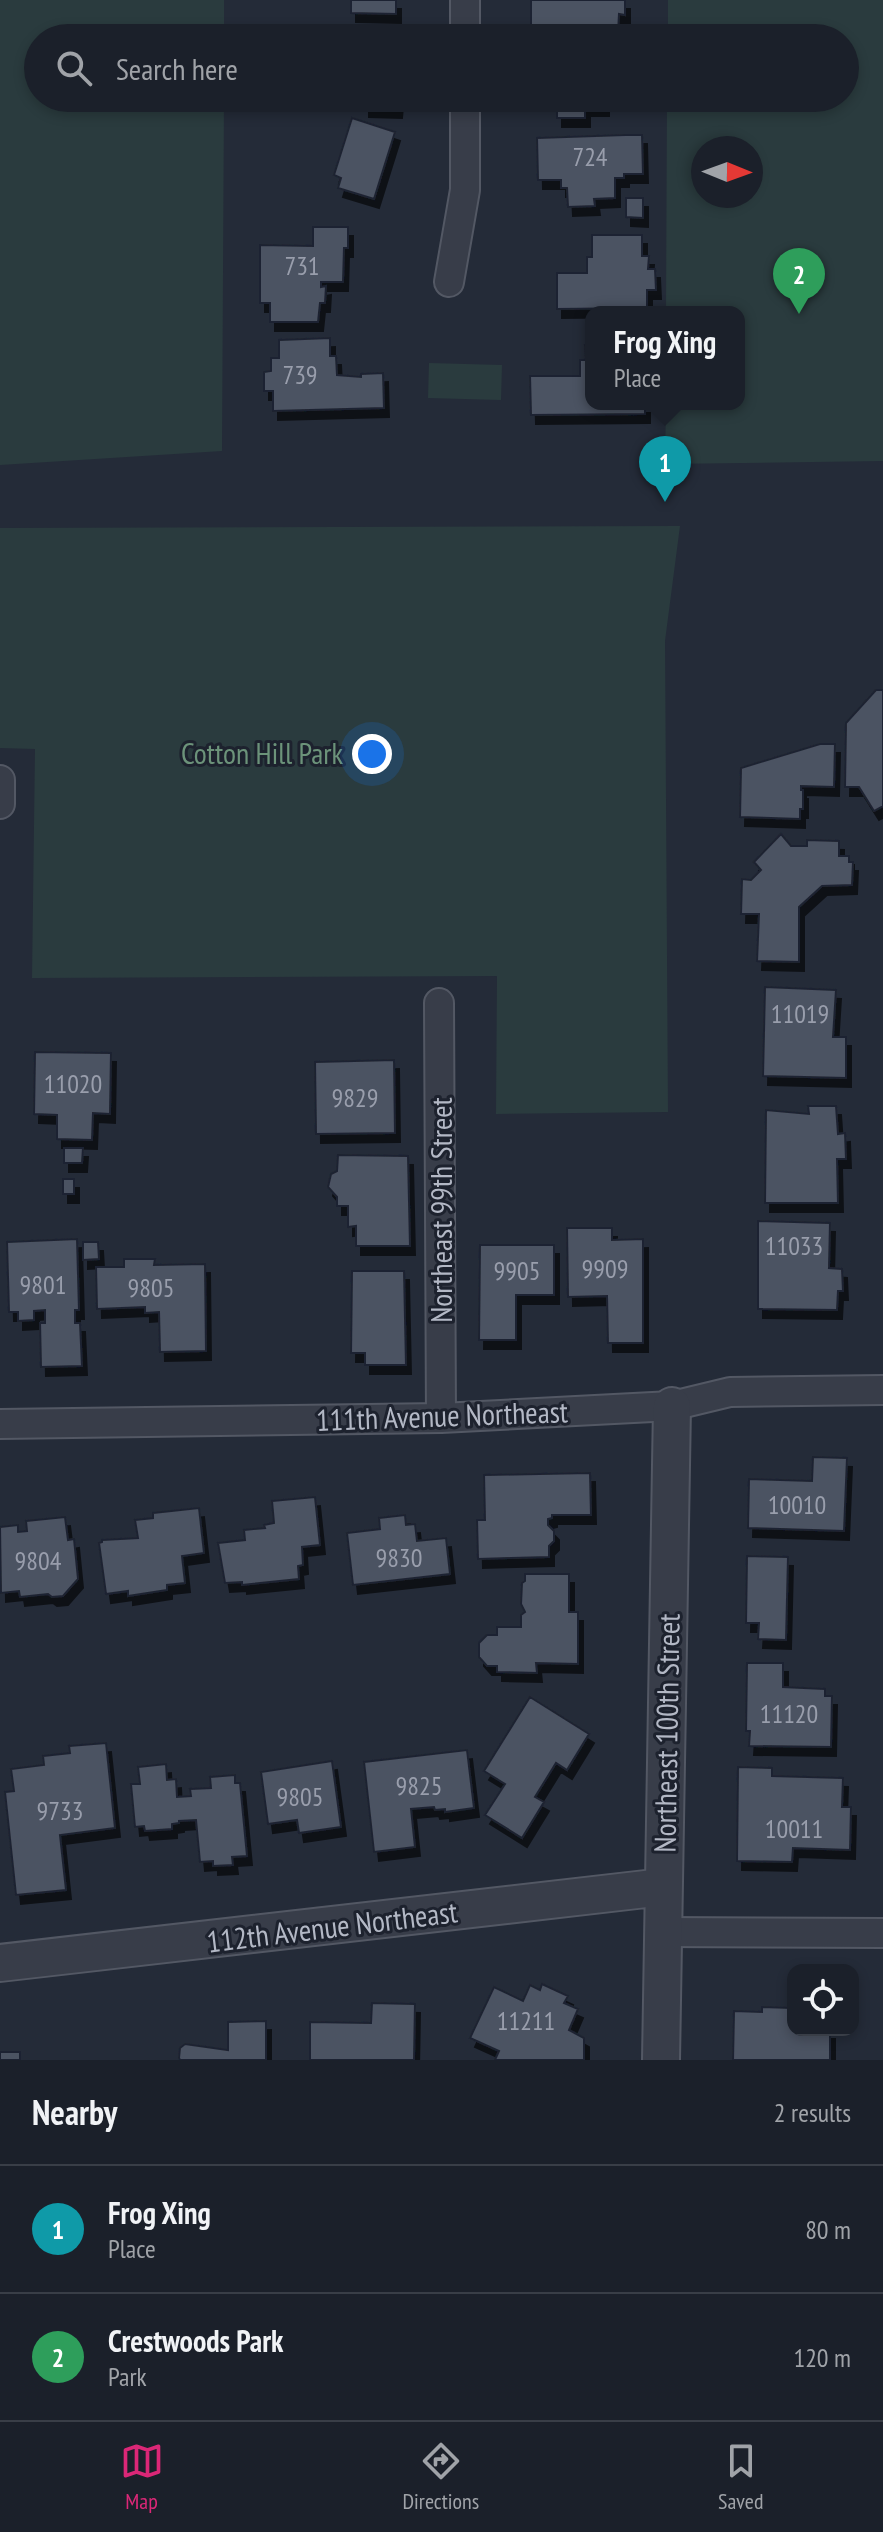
<!DOCTYPE html>
<style>
:root{--surface:#1b202a;--page:#242832;--text:#f1f3f6;--muted:#a0a3a8;--line:#393e47;--accent:#db2777}
body{margin:0;font-family:"PT Sans Narrow",sans-serif;background:var(--page);color:var(--text)}
.controls{position:absolute;right:24px;bottom:24px;display:grid;overflow:hidden;border-radius:16px;box-shadow:0 4px 12px #0003}
.controls button{width:72px;height:72px;display:grid;place-items:center;padding:0;border:0;border-bottom:2px solid var(--line);background:var(--surface);color:var(--text);font:40px sans-serif}
.compass{position:absolute;left:691px;top:136px;width:72px;height:72px;border-radius:50%;background:var(--surface);box-shadow:0 4px 12px #0003;rotate:91deg}
.you{position:absolute;left:372px;top:754px;width:28px;height:28px;margin:-20px;border:6px solid #fff;border-radius:50%;background:#1a73e8;box-shadow:0 0 0 12px #1a73e833}
.badge{display:grid;place-items:center;width:52px;height:52px;border-radius:50%;background:var(--accent);color:#fff;font-size:26px;font-weight:700}
.pin{position:absolute;translate:-50% -66px;filter:drop-shadow(0 2px 4px #0008)}
.pin::after{content:'';position:absolute;top:42px;width:28px;height:24px;background:inherit;clip-path:polygon(0 0,100% 0,50% 100%)}
.popup{position:absolute;left:585px;top:306px;width:160px;height:104px;box-sizing:border-box;display:grid;place-content:center;border-radius:16px;background:var(--surface);filter:drop-shadow(0 2px 6px #0005);font-size:26px;white-space:nowrap;color:var(--muted)}
.popup b{font-size:30px;color:var(--text)}
.popup::after{content:'';position:absolute;left:50%;top:100%;margin-left:-16px;border:16px solid transparent;border-top-color:var(--surface)}
.list{margin:0;padding:0;list-style:none}
h2{display:flex;justify-content:space-between;align-items:center;height:104px;margin:0;padding:0 32px;font-size:34px}
h2 small{font-size:26px;font-weight:400;color:var(--muted)}
.list li{display:grid;grid-template-columns:52px 1fr auto;gap:24px;align-items:center;box-sizing:border-box;height:128px;padding:0 32px;border-top:2px solid var(--line)}
.list b{display:block;font-size:30px;white-space:nowrap}
.list p{margin:0;font-size:26px;white-space:nowrap;color:var(--muted)}
.list em{font-size:26px;font-style:normal;color:var(--muted)}
.icon{flex:none;width:44px;height:44px;fill:none;stroke:currentColor;stroke-width:2;stroke-linecap:round;stroke-linejoin:round}
.map{position:relative;flex:none;width:883px;height:2060px;overflow:hidden}
.search{position:absolute;background:var(--surface);box-shadow:0 4px 12px #0003;left:24px;right:24px;top:24px;height:88px;display:flex;align-items:center;gap:20px;box-sizing:border-box;padding:0 28px;border-radius:44px;color:var(--muted);font-size:30px}
.sheet{height:360px;background:var(--surface)}
nav{display:flex;justify-content:space-around;align-items:center;box-sizing:border-box;height:112px;border-top:2px solid var(--line);background:var(--surface);font-size:22px;color:var(--muted)}
nav a{display:grid;justify-items:center;gap:4px}
nav .on{color:var(--accent)}
.map>svg:first-child{display:block}
.green{fill:#2a3b3e;fill-rule:evenodd}
.building{fill:#4b5262;stroke:#1f2430;stroke-width:2;filter:url(#shadow)}
.lines{fill:none;stroke-linecap:round;stroke-linejoin:round}
.minor-casing{stroke:#535864;stroke-width:32}
.tertiary-casing{stroke:#535864;stroke-width:40}
.minor{stroke:#383d49;stroke-width:28}
.tertiary{stroke:#383d49;stroke-width:36}
.labels{text-anchor:middle;dominant-baseline:central;stroke-width:6;stroke-linejoin:round;paint-order:stroke}
.number-label{font-size:26px;fill:#999eac}
.park-label{font-size:30px;fill:#6c937a;stroke:#1d222e}
.street-label{font-size:30px;fill:#b3b8c5;stroke:#1d222e}
</style>
<div class="map">
<svg width="883" height="2060" viewBox="0 0 883 2060">
<defs>
<filter id="shadow"><feDropShadow dx="5" dy="9" stdDeviation="0" flood-color="#0009"/></filter>
</defs>
<rect width="100%" height="100%" fill="#242b38"/>
<path class="green" d="M0 0H224V38H38V98H224L222 451 0 465Z
M668 0H883V461L665 464 666 404H739V312H666L667 98H845V38H668ZM703 148H751V196H703Z
M429 363 502 365 501 400 428 398Z
M680 526 665 641 668 1112 496 1114 497 976 32 978 35 749 0 748V528Z"/>
<path class="building" d="M351 0H396V14L351 13Z
M531 0H625V15L619 14 618 33H531Z
M364 98H398L397 109 364 108Z
M557 98H604V107H585V118H557Z
M352 118 395 132 374 199 338 188 341 178 334 175Z
M625 135H642L643 174H624V178H615V198L594 199 595 206 568 207 567 188H561V180H538L537 138Z
M626 198H643V218L626 217Z
M313 227H348V248H344L343 282H321V287L326 286 325 303H320L318 322H270V303H260V245L313 246Z
M592 235H642V256H649L648 269H655L656 290H647V308L557 309V273H587V257H592Z
M330 338V356H336L337 375 361 377V374L383 373 384 408 273 411V391H264V372L271 371V358H279V340Z
M589 340 591 404H645V414L531 415 530 376H580V360H586L585 345H589Z
M876 690H883V806L874 811 859 787H845L846 723Z
M820 744H835L834 787 801 786V790H803V809H800V819L740 817 741 768Z
M781 834 791 846H807V840L839 841V856H849V862H853L852 885 822 886 799 907V962L757 961 759 914H741L742 879 751 880 761 870 754 862Z
M765 987 836 990 833 1037H846V1078L763 1076Z
M35 1052 111 1053 110 1114 93 1113 92 1140 57 1139V1115L34 1114Z
M394 1060 395 1133 316 1134 315 1062Z
M808 1106H836L838 1134 845 1133 846 1159H837L838 1203H765L766 1110 809 1114Z
M64 1148H83L82 1163H64Z
M338 1155 408 1156 410 1246H356V1226L348 1227V1206H337V1197L328 1187 331 1174 337 1171Z
M63 1179H74V1194H63Z
M758 1221 830 1223 829 1268 842 1269 843 1291H838L837 1310 758 1309Z
M567 1228H612V1240L643 1239V1343H608L607 1296 568 1297Z
M77 1239 79 1310H75V1323H80L82 1366 41 1367 40 1323H45V1310L34 1311V1320L18 1321V1312H9L7 1242Z
M83 1242H98L99 1259 83 1260Z
M480 1245H554V1295H516V1340H479Z
M124 1259H155L154 1265 205 1264 206 1351 160 1352 159 1312 145 1313V1307L97 1309 96 1267H124Z
M352 1271H404L406 1365H365V1353H351Z
M813 1457 847 1458 844 1531 748 1528 749 1479 812 1481Z
M590 1473 591 1515H552V1518L548 1519V1525L554 1531V1541L549 1546V1557L478 1559 477 1520H485L484 1475Z
M315 1497 320 1545 302 1547 303 1565 298 1566 299 1579 242 1585V1582L225 1583 218 1543 245 1540 244 1530 265 1528 264 1525 274 1523 272 1501Z
M199 1508 204 1553 182 1556 185 1583 167 1585V1590L128 1596V1591L106 1594 99 1543 102 1542V1540L138 1538 135 1520 153 1518V1513Z
M405 1515 406 1525 415 1524 417 1541 446 1538 450 1574 353 1585 347 1533 380 1529 379 1518Z
M65 1517 68 1540 74 1539 78 1579 63 1596 52 1597 48 1594 20 1597 19 1591 1 1593 0 1527 18 1525V1532L27 1531 26 1521Z
M747 1556 788 1557 786 1640 758 1639 759 1623H746Z
M525 1574H569V1612H578V1664L536 1663 537 1673 497 1672V1666H487L479 1657V1643L487 1635H497V1627H521V1615L525 1612 521 1604 522 1583 525 1581Z
M747 1663H783V1687L825 1689V1696H832L831 1747 749 1746 750 1731H746Z
M530 1697 589 1734 567 1770 556 1763 535 1797 544 1802 522 1838 485 1815 505 1784 484 1771Z
M106 1743 115 1828 60 1835 66 1890 16 1895 5 1792 14 1791 11 1769 44 1765 43 1756 70 1753 69 1746Z
M467 1750 474 1808 445 1812V1809L435 1810 434 1807 411 1809 415 1847 374 1852 364 1762Z
M332 1761 341 1827 299 1833 297 1820 268 1824 261 1772Z
M166 1764 167 1780 176 1779 177 1797 191 1796 190 1789 211 1788 210 1777 235 1775V1783H240L247 1856 232 1857 233 1865 213 1866V1861L200 1862 196 1820 179 1821V1823L172 1824V1829L145 1831 144 1826 135 1827 131 1784H140L138 1767Z
M738 1767 772 1768V1776L843 1778 842 1807H851L850 1850 793 1848 792 1862 737 1861Z
M542 1984 568 1996 564 2003 578 2009 569 2030 584 2038V2060H495L499 2051 470 2038 494 1987 523 2001 530 1985 540 1990Z
M372 2003 415 2004 414 2060H310V2022L371 2023Z
M762 2007 793 2008V2030H830V2060H733L734 2011 762 2012Z
M266 2021V2060H180L179 2058 180 2048 185 2044 228 2050V2022Z
M0 2052H20V2060H0Z"/>
<g class="lines">
<g class="minor-casing">
<path id="minor" d="M465 0V38
M449 282 465 190V98
M0 780V804
M439 1003 441 1418
M0 1424 441 1418 672 1406 730 1392 883 1390
M662 1932 883 1933"/>
</g>
<g class="tertiary-casing">
<path id="tertiary" d="M0 1963 663 1887
M661 2060 672 1406"/>
</g>
<use href="#minor" class="minor"/>
<use href="#tertiary" class="tertiary"/>
</g>
<g class="labels">
<g class="number-label">
<text x="590" y="156">724</text>
<text x="302" y="265">731</text>
<text x="300" y="374">739</text>
<text x="800" y="1013">11019</text>
<text x="73" y="1083">11020</text>
<text x="355" y="1097">9829</text>
<text x="794" y="1245">11033</text>
<text x="605" y="1268">9909</text>
<text x="517" y="1270">9905</text>
<text x="43" y="1284">9801</text>
<text x="151" y="1287">9805</text>
<text x="797" y="1504">10010</text>
<text x="399" y="1557">9830</text>
<text x="38" y="1560">9804</text>
<text x="789" y="1713">11120</text>
<text x="419" y="1785">9825</text>
<text x="300" y="1796">9805</text>
<text x="60" y="1810">9733</text>
<text x="794" y="1828">10011</text>
<text x="526" y="2020">11211</text>
</g>
<g class="park-label">
<text x="262" y="752">Cotton Hill Park</text>
</g>
<g class="street-label">
<text transform="translate(440 1210) rotate(-90)">Northeast 99th Street</text>
<text transform="translate(442 1415) rotate(-2)">111th Avenue Northeast</text>
<text transform="translate(666 1733) rotate(-89)">Northeast 100th Street</text>
<text transform="translate(332 1926) rotate(-7)">112th Avenue Northeast</text>
</g>
</g>
</svg>
<div class="controls">
<button><svg class="icon" aria-label="locate" viewBox="0 0 24 24"><circle cx="12" cy="12" r="6"/><path d="M12 2v4M12 18v4M2 12h4M18 12h4"/></svg></button>
</div>
<svg class="compass" viewBox="-18 -18 36 36"><path d="M0-13l5 13h-10z" fill="#e53935"/><path d="M0 13l5-13h-10z" fill="#a0a3a8"/></svg>
<div class="you"></div>
<div class="pin badge" style="left:665px;top:502px;background:#0f9aa8">1</div>
<div class="popup"><b>Frog Xing</b>Place</div>
<div class="pin badge" style="left:799px;top:314px;background:#2e9e5b">2</div>
<div class="search"><svg class="icon" aria-label="search" viewBox="0 0 24 24"><circle cx="10" cy="10" r="6"/><path d="M15 15l6 6"/></svg>Search here</div>
</div>
<section class="sheet">
<h2>Nearby<small>2 results</small></h2>
<ul class="list">
<li><span class="badge" style="background:#0f9aa8">1</span><div><b>Frog Xing</b><p>Place</p></div><em>80 m</em></li>
<li><span class="badge" style="background:#2e9e5b">2</span><div><b>Crestwoods Park</b><p>Park</p></div><em>120 m</em></li>
</ul>
</section>
<nav>
<a class="on"><svg class="icon" aria-label="map" viewBox="0 0 24 24"><path d="M3 6l6-2 6 2 6-2v14l-6 2-6-2-6 2zM9 4v14M15 6v14"/></svg>Map</a>
<a><svg class="icon" aria-label="directions" viewBox="0 0 24 24"><path d="M12 3l9 9-9 9-9-9zM9 14v-3h6M13 9l2 2-2 2"/></svg>Directions</a>
<a><svg class="icon" aria-label="saved" viewBox="0 0 24 24"><path d="M7 4h10v16l-5-4-5 4z"/></svg>Saved</a>
</nav>
